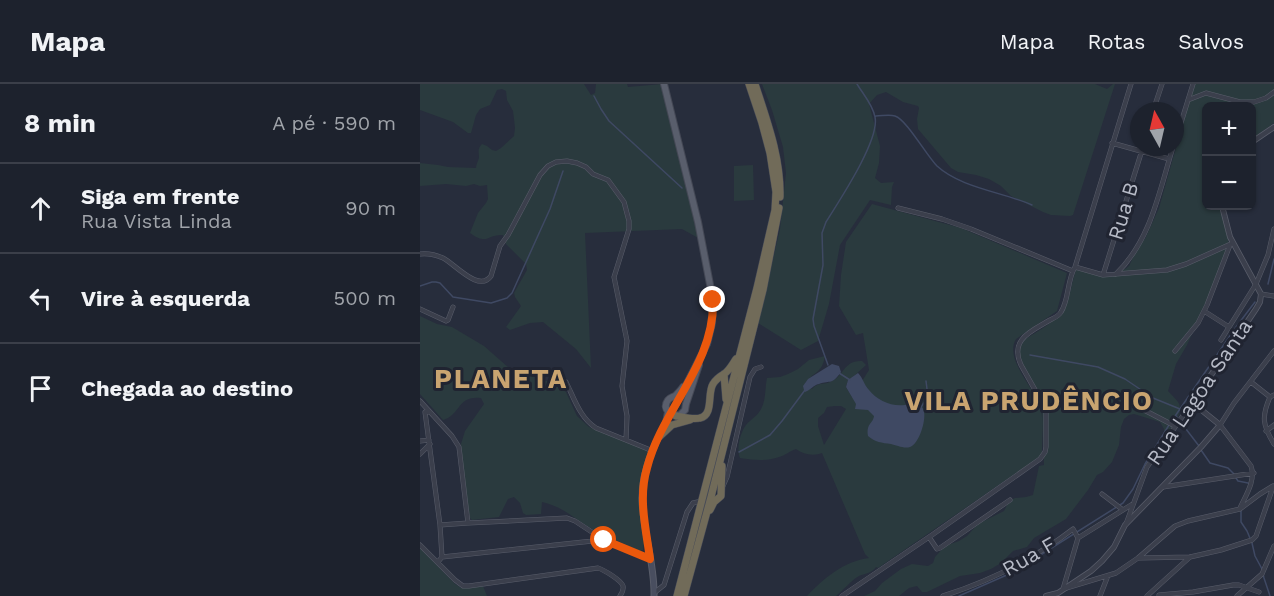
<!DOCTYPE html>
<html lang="pt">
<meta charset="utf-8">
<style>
:root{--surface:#1d222d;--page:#2a2f39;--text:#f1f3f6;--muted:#a0a4aa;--line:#3b3f49}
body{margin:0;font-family:"Work Sans",sans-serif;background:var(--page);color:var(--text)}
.controls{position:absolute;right:18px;top:18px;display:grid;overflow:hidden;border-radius:9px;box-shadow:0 2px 4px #0004}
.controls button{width:54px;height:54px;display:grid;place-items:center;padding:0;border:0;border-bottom:2px solid var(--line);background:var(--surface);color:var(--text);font:30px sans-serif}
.compass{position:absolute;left:710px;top:18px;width:54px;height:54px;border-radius:50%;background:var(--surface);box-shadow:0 2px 4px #0004;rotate:352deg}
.stop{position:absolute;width:18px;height:18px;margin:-14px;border:4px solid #ea580c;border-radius:50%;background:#fff}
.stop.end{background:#ea580c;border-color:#fff;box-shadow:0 2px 6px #0008}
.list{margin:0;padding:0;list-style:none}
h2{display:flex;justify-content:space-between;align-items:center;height:78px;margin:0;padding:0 24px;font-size:26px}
h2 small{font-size:20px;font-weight:400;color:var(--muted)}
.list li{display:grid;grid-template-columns:39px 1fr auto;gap:18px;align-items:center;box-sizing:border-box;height:90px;padding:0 24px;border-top:2px solid var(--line)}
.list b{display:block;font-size:22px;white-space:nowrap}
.list p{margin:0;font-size:20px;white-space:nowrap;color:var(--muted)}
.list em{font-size:20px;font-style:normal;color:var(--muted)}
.icon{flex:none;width:33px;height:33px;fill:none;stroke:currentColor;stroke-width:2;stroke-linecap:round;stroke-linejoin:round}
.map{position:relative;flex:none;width:854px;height:512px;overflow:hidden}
header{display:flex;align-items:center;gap:36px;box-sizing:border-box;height:84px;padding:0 30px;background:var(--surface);border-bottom:2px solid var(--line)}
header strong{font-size:28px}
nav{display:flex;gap:33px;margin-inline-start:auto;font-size:21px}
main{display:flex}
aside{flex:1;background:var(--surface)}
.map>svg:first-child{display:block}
.green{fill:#2a3a3e;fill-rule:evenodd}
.water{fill:#3f4963}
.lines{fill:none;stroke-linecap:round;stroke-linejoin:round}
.stream{stroke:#3f4963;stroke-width:1.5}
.minor-casing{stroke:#595d6a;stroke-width:5}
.tertiary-casing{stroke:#595d6a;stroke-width:6}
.secondary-casing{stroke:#595d6a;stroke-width:7}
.primary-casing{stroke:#444855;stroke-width:8}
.motorway-casing{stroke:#464a57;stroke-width:8}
.minor{stroke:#3b3f4c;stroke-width:4}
.tertiary{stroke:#3b3f4c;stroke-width:4.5}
.secondary{stroke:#494e5f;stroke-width:5}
.primary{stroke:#595e6c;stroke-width:6}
.motorway{stroke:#716b59;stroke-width:7}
.route{stroke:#ea580c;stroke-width:8}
.labels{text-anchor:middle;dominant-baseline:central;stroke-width:6;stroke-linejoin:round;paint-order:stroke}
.street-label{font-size:21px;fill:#b7bbc7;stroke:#202431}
.district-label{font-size:27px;font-weight:bold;letter-spacing:1.5px;fill:#c9a470;stroke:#202431}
</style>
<header>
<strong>Mapa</strong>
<nav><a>Mapa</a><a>Rotas</a><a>Salvos</a></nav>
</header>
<main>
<aside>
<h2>8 min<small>A pé · 590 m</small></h2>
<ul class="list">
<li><svg class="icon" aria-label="ahead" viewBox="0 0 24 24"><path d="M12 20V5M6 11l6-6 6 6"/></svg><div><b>Siga em frente</b><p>Rua Vista Linda</p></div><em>90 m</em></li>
<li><svg class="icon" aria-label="left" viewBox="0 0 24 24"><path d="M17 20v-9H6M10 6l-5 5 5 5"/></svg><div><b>Vire à esquerda</b></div><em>500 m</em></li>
<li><svg class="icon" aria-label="arrive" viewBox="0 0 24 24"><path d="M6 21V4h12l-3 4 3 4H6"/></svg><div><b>Chegada ao destino</b></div></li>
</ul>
</aside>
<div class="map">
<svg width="854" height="512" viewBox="0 0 854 512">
<rect width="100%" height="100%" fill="#272d3c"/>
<path class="green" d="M0 0H164L171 11 175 9 176 0H207L208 3 242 0 280 155 262 145 165 149 171 284 156 265 123 238 110 239 90 246 86 243 101 222 95 213 94 209 107 186 106 180 86 160 83 151C67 150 68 162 50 149L58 129 66 119 68 115 67 101 60 102 54 100 46 102 26 100 0 102V79L18 81 28 83 56 84C56 81 58 77 59 74 59 68 57 65 62 60L67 62 72 66 76 67 81 64 94 52 95 44 94 35 93 27 87 16 86 7 82 5 77 6 70 21 60 25 56 31 51 49H48L33 38 0 26Z
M342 0H675L687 5 693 0H695L653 131 650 132 631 131 623 128 591 112 581 102 569 95 556 91 538 88 531 84 498 45 497 35 499 24 498 22 483 18 466 8 457 11 449 20 460 62 459 79 455 94 461 99 474 98 472 103 471 121 450 116 420 161 409 220 398 257 381 266 338 239 360 145 366 89 363 63 352 26Z
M774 0H854V39L832 55V22H786V122H799L809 155 807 163 789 212 767 261 756 280 748 307C751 310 755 314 758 318 765 328 751 345 744 352V345L740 338 714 330 709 331 704 335 701 343 699 361 692 378 683 388 677 391 668 406 646 435 614 454 607 463 593 467 581 479 571 485 560 489 540 492 507 508H502L497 502 489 504 479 512H444L455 507 462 499 481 485 492 480 508 482 513 479 515 473 525 462 539 457 547 452 558 440 584 427 589 417 595 414 606 413 613 411 619 382 624 381 622 324 617 309 601 278 598 268 599 259C614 249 640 237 646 220 651 209 652 196 657 184L688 189 705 185 709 182 719 161 725 155 739 124Z
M333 81 334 116 314 117V82Z
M452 120 541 144 647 189 637 227 596 255C584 275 614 303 620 323 624 333 622 357 622 370L618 374 458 484 456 483C452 489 446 489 439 492 430 497 424 506 416 512H387C403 495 424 477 449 474L445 470 402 369C394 372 384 371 376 365 370 367 367 370 362 372 347 378 335 376 320 374 316 365 320 349 326 341 331 335 339 331 342 323 346 314 345 303 347 294L360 293 368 290 378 285 389 276 405 272C402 289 395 287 385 299L392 305C398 298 402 301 410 298 424 293 423 276 442 277L446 281 432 294 428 296 426 303 432 313 449 286 443 249 436 251 419 222 421 191 426 158ZM415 322H421L426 325 404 361 398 342V334L404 329 407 323Z
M0 232 17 240 32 243 64 262 89 284 135 300 146 308 157 332 169 343 227 365 228 366 218 409 224 458 223 466 219 467C205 460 190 454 176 447 156 437 145 423 122 418L121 430 106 431 103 429 100 419 94 413 88 415 79 433 52 436 50 434 45 404 41 360 45 347 64 320 61 314C37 311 41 331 23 336L0 310Z
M0 464 34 499 41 504 63 502 67 512H0Z"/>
<path class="water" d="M412 280 419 282 421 288C412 301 411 296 399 300 393 301 391 306 385 308L384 306 383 302 388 295Z
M438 289C443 294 444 301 449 306 457 316 471 323 485 321 488 320 491 319 494 318 499 320 503 322 504 328 506 337 499 360 490 363 484 365 476 361 471 360 462 359 455 358 448 352 446 339 453 340 454 332L448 326 435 325 436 320 426 303 428 296Z"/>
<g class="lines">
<path class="stream" d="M174 12 181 25 189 37 262 104
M456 32C462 32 469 30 475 32 487 36 506 71 517 82 541 104 583 108 612 121
M848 200 854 175
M0 202 12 198H16L20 199 33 213 71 219 87 214 92 209 130 125 143 87
M610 271 678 283 705 295 733 314 760 325
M408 281 394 242 393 235 403 181 402 149 406 138C419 117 460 56 455 33 453 21 443 10 437 0
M419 289 430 296
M501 323 508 313 506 297
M756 332 779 362
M781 366 790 379 808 384 814 390
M319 368 350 351 362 337 385 306
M816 394 818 397 828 399 830 401
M821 427V438L827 447 832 459 835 472 842 485
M843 490 844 494 850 512
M539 512 589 490 622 470 703 419 713 405 725 380 749 341 816 243 835 218"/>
<g class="minor-casing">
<path id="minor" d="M768 16 786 9 820 18H834L846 14 854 8
M733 27 742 0
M755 58 773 0
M692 59 749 75
M478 124 522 135 551 145 653 187
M0 170C8 169 16 171 23 174 35 180 59 209 71 192L80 162 88 151 120 91 128 82 136 78 147 77 157 79 166 83 173 90 188 96 204 118 209 137V145L194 193 207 257 202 302 207 332 206 356
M655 183 683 191 747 186 766 180 813 159
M696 190C731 156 739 108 753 63
M683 191 723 63
M841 210 854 212
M0 225 26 237 28 236 33 223
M784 227 809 243
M801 256 836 200 848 171 854 145
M755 267 778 239 787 221 810 161
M146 298C154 314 160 334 176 344L228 365 232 369
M831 298 850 313
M854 311 850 313C841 333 843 342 854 360
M710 315 718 323 755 342
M0 317 32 352 39 363 48 439
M10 328H5L20 441 22 473 18 478
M846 347 854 341
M0 357 9 356
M0 370 10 360
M303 402 307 393 330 293 335 285 341 283
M743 403 834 389
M682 410 703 426
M820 424C826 411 836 396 831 382L800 341 814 319 854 267
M706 440 727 383 774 316
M20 441 48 439 147 434 155 437 184 456 230 475
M509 453 517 465 520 464 590 416
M658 454 711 421
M0 461 35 496 43 502H49L178 484C184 486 201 496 203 502 204 506 202 509 200 512
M22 473 182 456
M719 474 770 473 801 466 832 456 836 452 853 403
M234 509 244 501 267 428 273 419 282 417
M739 511 773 508 813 501H819L839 508
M422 512 512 451 620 375 625 368 626 363V328L623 320 601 281C589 255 612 247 630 236 634 234 639 232 641 228 649 216 647 196 655 183L711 0
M523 512C570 497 614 475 653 445L658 454 643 505 696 489 718 474 755 442 768 437 820 425 840 410 853 402
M680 512 687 494
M727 512 770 473
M817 512 842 490 854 462"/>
</g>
<g class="tertiary-casing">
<path id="tertiary" d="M832 58 854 43
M626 512 638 509 671 487 682 477 694 463 705 441 781 363 800 341 779 324 774 316 836 225 840 218 841 210 810 153 802 122"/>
</g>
<g class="secondary-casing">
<path id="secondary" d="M234 512C235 480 223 448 222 416 221 378 243 345 260 313"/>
</g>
<g class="primary-casing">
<path id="primary" d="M244 0 278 138 293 216 292 239 287 260 260 313
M263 303C261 306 259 308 256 311 254 313 250 313 248 316 241 326 252 332 260 331L265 326 266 320 279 281
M246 339 248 328"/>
</g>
<g class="motorway-casing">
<path id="motorway" d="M335 0C347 37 361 74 360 113
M304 290 306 315
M256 332C263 333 273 336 280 334 294 331 287 309 293 300 296 295 299 293 304 290 309 287 312 281 316 275
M239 353 252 341 270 336
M290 426 294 418 301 412 302 382
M257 512 337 204 355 126 356 108 350 69 342 39 329 0
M264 512 291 413 343 206 359 124"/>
</g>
<use href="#minor" class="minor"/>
<use href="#tertiary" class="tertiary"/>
<use href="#secondary" class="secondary"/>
<use href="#primary" class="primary"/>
<use href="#motorway" class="motorway"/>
</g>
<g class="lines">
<path class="route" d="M184 456 230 475C226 445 218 414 227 384 242 325 295 280 293 216"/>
</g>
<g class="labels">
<g class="street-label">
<text transform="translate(703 127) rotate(-73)">Rua B</text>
<text transform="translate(779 308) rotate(-56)">Rua Lagoa Santa</text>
<text transform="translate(609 472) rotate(-30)">Rua F</text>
</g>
<g class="district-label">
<text x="81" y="295">PLANETA</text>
<text x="609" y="317">VILA PRUDÊNCIO</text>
</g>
</g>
</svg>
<div class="controls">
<button>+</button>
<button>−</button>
</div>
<svg class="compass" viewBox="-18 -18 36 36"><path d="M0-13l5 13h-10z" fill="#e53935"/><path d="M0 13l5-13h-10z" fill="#a0a4aa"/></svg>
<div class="stop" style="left:184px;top:456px"></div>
<div class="stop end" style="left:293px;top:216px"></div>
</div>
</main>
